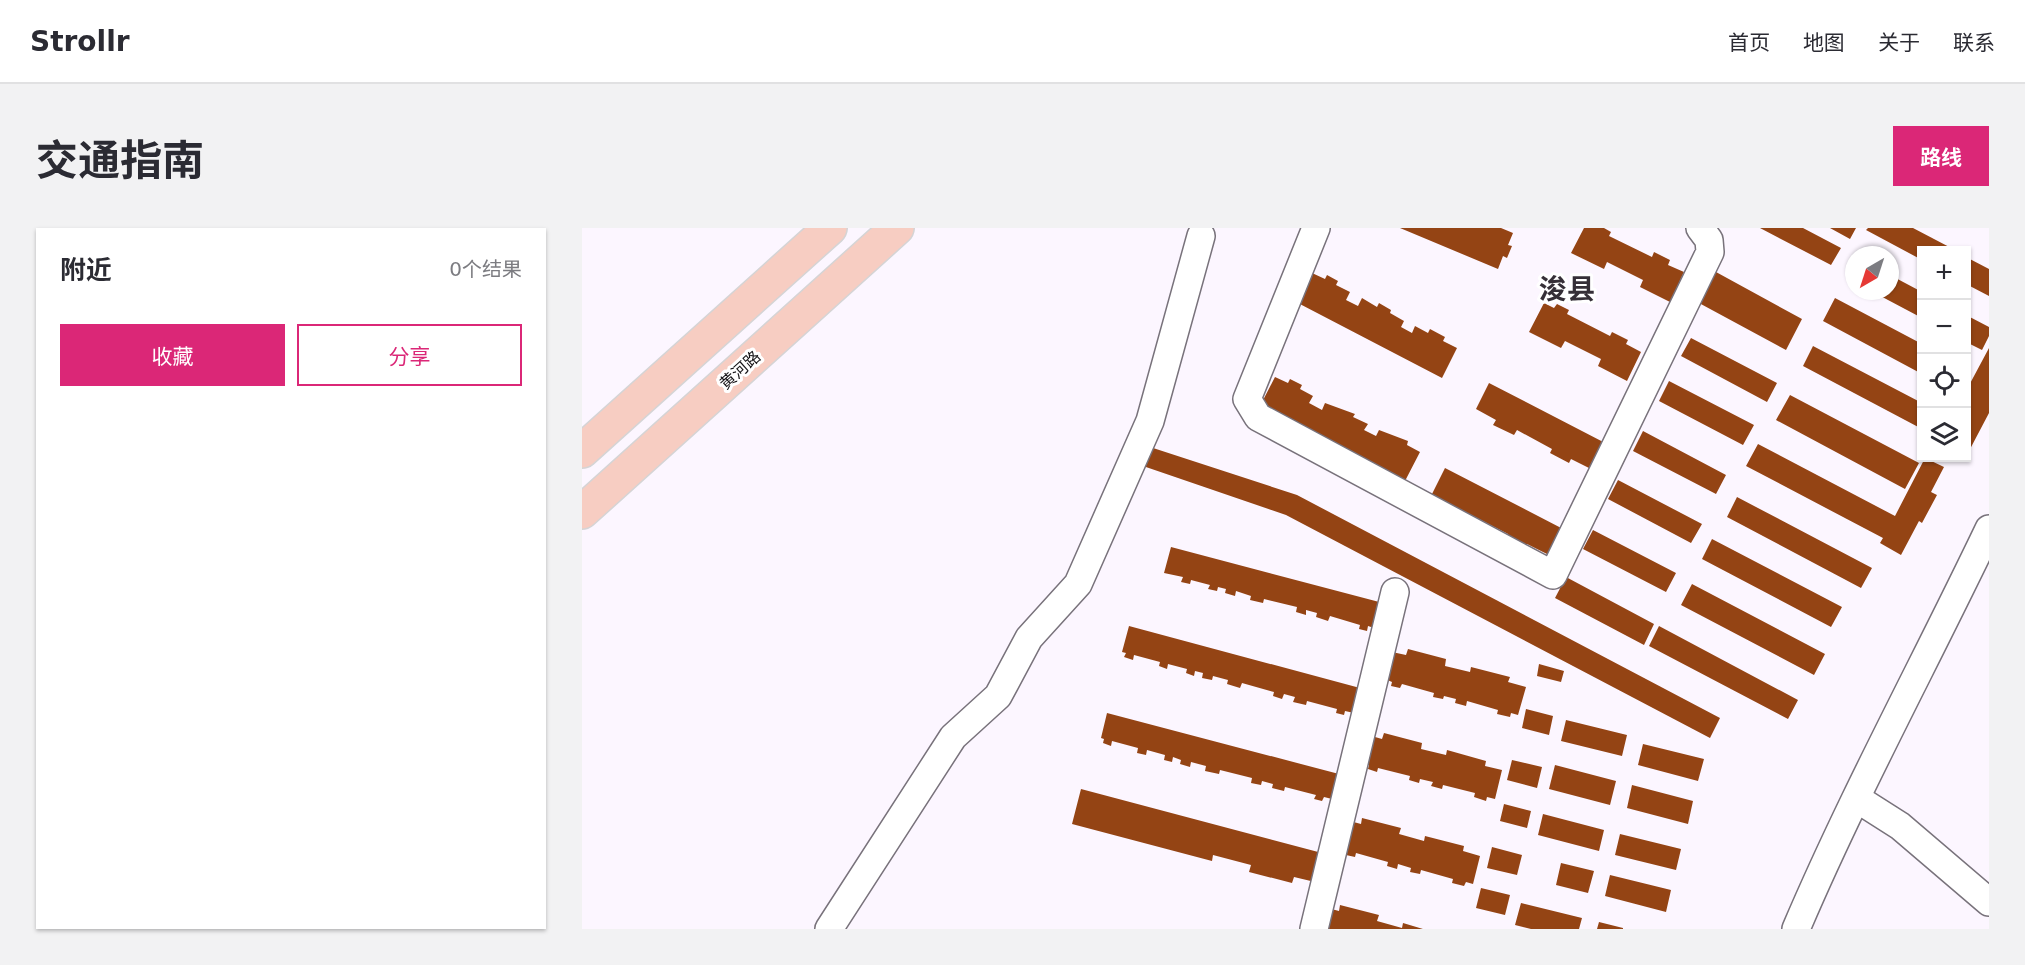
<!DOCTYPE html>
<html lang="zh">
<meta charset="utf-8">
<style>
:root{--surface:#fff;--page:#f2f2f3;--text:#2b2b33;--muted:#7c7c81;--line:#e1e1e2;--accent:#db2777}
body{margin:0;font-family:"DejaVu Sans","Noto Sans SC",sans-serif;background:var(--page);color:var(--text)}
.controls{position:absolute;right:18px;top:18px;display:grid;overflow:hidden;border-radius:0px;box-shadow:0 2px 4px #0004}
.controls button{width:54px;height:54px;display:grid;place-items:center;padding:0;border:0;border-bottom:2px solid var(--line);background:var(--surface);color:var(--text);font:30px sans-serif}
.compass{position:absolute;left:1263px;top:18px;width:54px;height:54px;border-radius:50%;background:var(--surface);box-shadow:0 2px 4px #0004;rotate:219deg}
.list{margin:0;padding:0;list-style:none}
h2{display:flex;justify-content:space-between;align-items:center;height:78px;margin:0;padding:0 24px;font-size:26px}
h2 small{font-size:20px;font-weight:400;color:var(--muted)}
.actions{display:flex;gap:12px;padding:18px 24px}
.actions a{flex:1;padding:14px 0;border:2px solid var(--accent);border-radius:0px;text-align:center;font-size:21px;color:var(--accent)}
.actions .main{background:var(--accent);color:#fff}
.icon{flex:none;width:33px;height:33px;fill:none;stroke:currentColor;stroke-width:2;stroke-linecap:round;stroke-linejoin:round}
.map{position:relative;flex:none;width:1407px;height:701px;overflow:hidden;border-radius:0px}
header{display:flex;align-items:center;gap:36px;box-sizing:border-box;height:84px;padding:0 30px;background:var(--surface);border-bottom:2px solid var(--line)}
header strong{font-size:28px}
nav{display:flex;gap:33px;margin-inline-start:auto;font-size:21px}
.intro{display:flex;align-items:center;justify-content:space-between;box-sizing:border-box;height:144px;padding:0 36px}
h1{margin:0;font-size:42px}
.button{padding:15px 27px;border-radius:0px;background:var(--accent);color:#fff;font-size:21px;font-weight:700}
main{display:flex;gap:36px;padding:0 36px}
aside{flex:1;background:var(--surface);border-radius:0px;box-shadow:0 2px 4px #0004}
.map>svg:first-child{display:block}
.building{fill:#944414}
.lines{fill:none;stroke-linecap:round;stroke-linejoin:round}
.minor-casing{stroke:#78727b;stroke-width:30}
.major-casing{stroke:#d5d4d5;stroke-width:36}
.minor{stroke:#fff;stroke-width:27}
.major{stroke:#f7cdc2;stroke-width:33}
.labels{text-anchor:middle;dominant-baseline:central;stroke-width:6;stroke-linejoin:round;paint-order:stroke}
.street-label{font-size:16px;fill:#141215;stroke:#fff}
.town-label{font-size:28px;font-weight:bold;fill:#352f37;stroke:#fff}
</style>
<header>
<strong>Strollr</strong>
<nav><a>首页</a><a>地图</a><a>关于</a><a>联系</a></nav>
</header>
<div class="intro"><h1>交通指南</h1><a class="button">路线</a></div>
<main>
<aside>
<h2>附近<small>0个结果</small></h2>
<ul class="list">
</ul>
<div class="actions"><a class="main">收藏</a><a>分享</a></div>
</aside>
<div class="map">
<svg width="1407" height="701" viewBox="0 0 1407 701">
<rect width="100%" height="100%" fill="#fcf6ff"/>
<path class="building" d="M818 0H919L931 5 926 17 930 18 925 30 921 28 916 41Z
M1002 0H1022L1029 4 1027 8 1070 29 1072 24 1088 32 1086 37 1102 44 1088 74 1058 59 1061 52 1025 34 1022 41 989 25Z
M1178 0H1221L1259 20 1249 37Z
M1248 0H1274L1268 11Z
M1286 0H1331L1373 22H1340V32L1284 2Z
M1384 29 1407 41V68L1384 56Z
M1134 44 1220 91 1204 122 1117 75Z
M730 45 743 51 745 47 756 53 754 57 768 64 764 72 776 78 780 70 795 79 797 75 809 82 808 85 822 93 819 99 830 105 833 98 846 105 848 101 863 109 861 113 875 120 860 150 714 74Z
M1308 47 1340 64V90L1289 63H1308Z
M1253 70 1340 116V146L1241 93Z
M962 75 972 80 975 76 987 82 985 86 1028 108 1030 104 1046 112 1044 116 1059 124 1045 153 1016 138 1019 131 983 113 979 120 947 104Z
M1384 87 1407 99V108L1400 122 1384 114Z
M1109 110 1195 155 1185 174 1099 128Z
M1231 118 1340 175V201L1221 138Z
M1407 120V185L1387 223 1384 221V163Z
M693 149 706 155 708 151 720 157 718 161 731 168 727 175 740 182 743 175 773 186 771 189 786 196 782 202 794 208 797 202 826 213 825 217 838 224 823 253 678 178Z
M1087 153 1172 197 1161 217 1077 173Z
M907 155 1027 217 1013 243 989 231 987 235 968 225 970 221 935 202 932 207 911 197 914 192 894 181Z
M1208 167 1337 235 1323 261 1194 192Z
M1061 203 1144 247 1134 266 1051 223Z
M1176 216 1313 288 1343 230 1362 239 1349 264 1355 267 1340 295 1337 293 1319 327 1298 315 1301 310 1164 238Z
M568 219 715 267 1138 490 1128 510 704 287 561 238Z
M863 240 983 302 969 328 945 316 942 320 924 310 926 306 891 288 888 293 867 282 870 277 850 266Z
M1036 252 1120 296 1109 315 1026 271Z
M1155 269 1290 340 1279 360 1145 289Z
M1011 302 1094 345 1084 364 1001 321Z
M1130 311 1260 379 1249 399 1120 331Z
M589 319 801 375 795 401 786 398 785 403 777 401 778 397 748 388 746 393 734 389 735 385 724 382V387L714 384 715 379 682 371 681 375 668 372 669 368 654 363 653 368 643 365 644 361 636 359 635 363 626 361 628 357 609 352 608 356 599 354 601 349 582 345Z
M984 349 1072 396 1062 417 973 370Z
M1110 356 1243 426 1232 447 1099 377Z
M547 398 778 460 772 485 763 483 762 487 754 485 755 481 725 473 724 477 711 474 713 469 702 466 700 471 691 468 692 464 660 455 658 460 645 456 646 452 631 448 630 452 620 450 621 445 613 443 612 448 604 445 605 441 586 436 585 441 577 438 578 434 552 427 551 432 542 429 544 425 540 424Z
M1077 398 1216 472 1206 491 1067 418Z
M826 421 864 431 863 438 888 444 889 439 928 449 926 454 944 459 936 487 929 485 928 489 915 486 916 482 885 473 884 478 873 475 874 471 862 468 861 471 851 469 852 465 820 456 818 460 809 458 810 454 803 451 810 424 824 427Z
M957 436 982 443 979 454 955 448Z
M944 481 971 488 967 507 940 500Z
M525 485 757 546 750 571 742 569 740 573 732 571 734 567 703 559 702 563 690 560 691 556 680 553 679 557 669 555 670 550 638 542 637 546 623 543 624 538 609 534 608 539 598 536 599 532 591 529 590 534 582 532 583 527 565 522 564 527 555 525 556 520 530 513 529 518 521 515 522 511 519 510Z
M984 492 1045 507 1040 528 979 513Z
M802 505 840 515 839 521 864 527 865 522 904 533 903 538 920 542 913 571 905 569 904 573 892 569 893 565 861 557 860 561 849 558 851 554 838 551 837 555 827 552 828 548 796 540 795 544 786 541 787 537 779 535 786 507 800 511Z
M1061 516 1122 531 1116 553 1056 537Z
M930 532 960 539 955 560 925 552Z
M973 537 1034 553 1028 577 967 561Z
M1050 557 1111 573 1106 596 1045 580Z
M499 561 740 625 733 654 712 649 710 655 667 644 669 637 631 627 630 633 490 596Z
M922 576 949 583 945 600 918 593Z
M961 586 1022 602 1017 623 956 607Z
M780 590 819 600 817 606 842 613 843 608 882 618 881 623 898 628 891 656 884 654 882 658 870 655 871 651 839 642 838 646 828 644 829 640 816 636 815 641 805 638 806 634 774 625 773 629 764 627 765 623 757 621 764 592 779 596Z
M1038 606 1099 621 1094 642 1033 627Z
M910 619 940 627 935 647 905 640Z
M979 635 1012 643 1006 665 974 657Z
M1028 647 1089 662 1084 684 1023 668Z
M899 660 928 667 923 687 894 680Z
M939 675 1000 690 997 701H949L933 697Z
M758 677 797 687 795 693 820 700 821 695 841 701H737L742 679 757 683Z
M1017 694 1041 700V701H1015Z"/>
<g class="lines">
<g class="minor-casing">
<path id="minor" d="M734 0 665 171 676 189 971 347 1128 24 1127 12 1118 0
M1274 570 1318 598 1407 674
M247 701 371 509 416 468 447 410 496 356 568 193 619 8
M732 701 813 364
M1214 701C1272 565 1343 435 1407 301"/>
</g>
<g class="major-casing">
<path id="major" d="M0 223 248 0
M0 284 315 0"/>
</g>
<use href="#minor" class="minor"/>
<use href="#major" class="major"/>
</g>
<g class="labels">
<g class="street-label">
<text transform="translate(158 142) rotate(-42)">黄河路</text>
</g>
<g class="town-label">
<text x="985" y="61">浚县</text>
</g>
</g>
</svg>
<div class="controls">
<button>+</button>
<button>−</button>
<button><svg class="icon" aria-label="locate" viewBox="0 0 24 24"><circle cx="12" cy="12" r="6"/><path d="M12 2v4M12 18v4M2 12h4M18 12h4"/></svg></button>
<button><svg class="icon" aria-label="layers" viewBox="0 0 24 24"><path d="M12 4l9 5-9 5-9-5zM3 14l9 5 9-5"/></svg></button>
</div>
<svg class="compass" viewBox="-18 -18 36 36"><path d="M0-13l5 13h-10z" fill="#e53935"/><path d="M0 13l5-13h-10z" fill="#7c7c81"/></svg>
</div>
</main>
